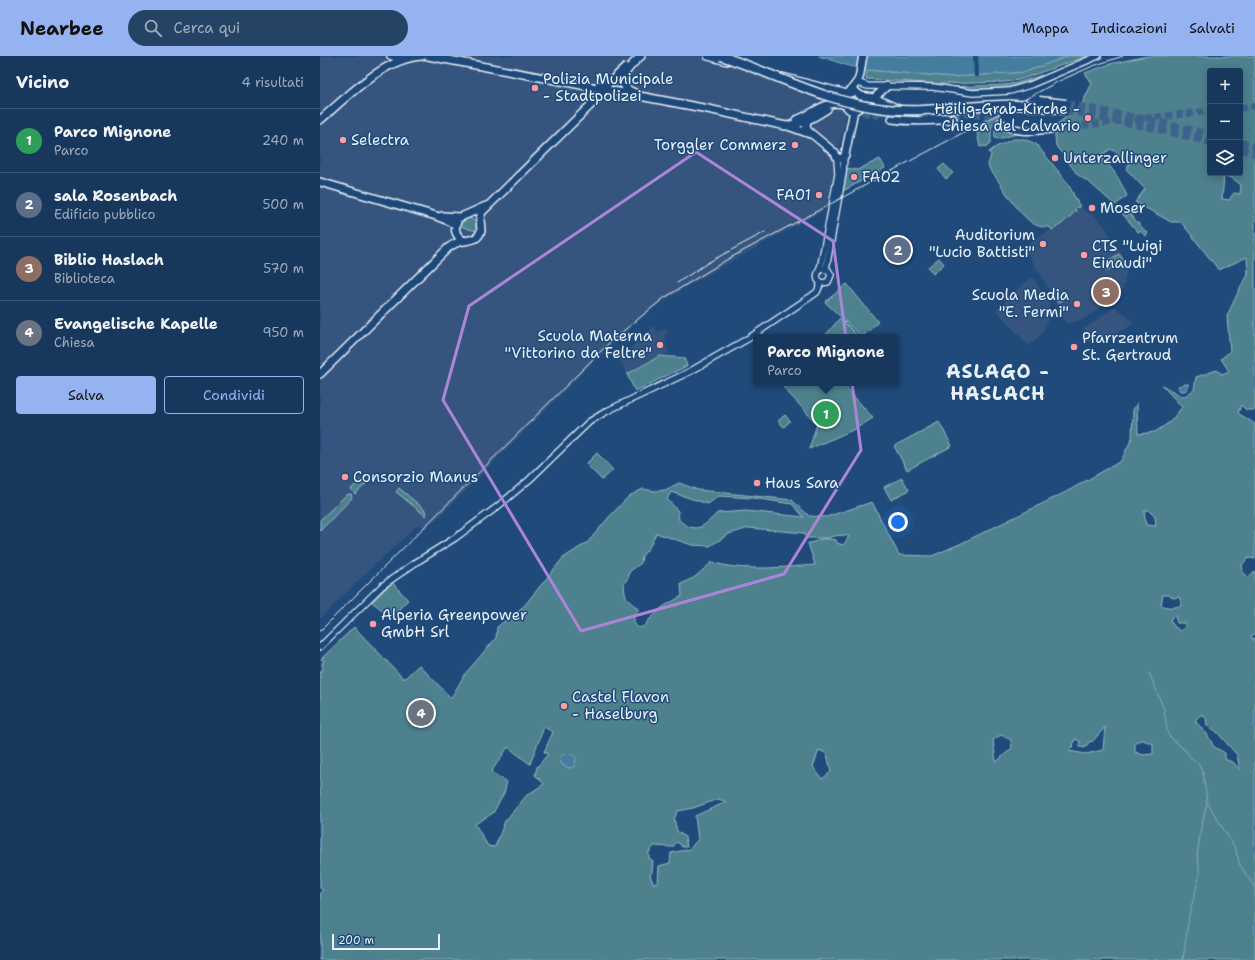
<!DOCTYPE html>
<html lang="it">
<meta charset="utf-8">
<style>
:root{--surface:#17385c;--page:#244365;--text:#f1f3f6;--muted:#9eacbb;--line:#365272;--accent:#95b2f1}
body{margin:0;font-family:"Shantell Sans",sans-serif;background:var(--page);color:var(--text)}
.controls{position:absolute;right:12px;top:12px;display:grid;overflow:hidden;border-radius:4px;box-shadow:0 2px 10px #0003}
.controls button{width:36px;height:36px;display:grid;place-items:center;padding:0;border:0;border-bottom:1px solid var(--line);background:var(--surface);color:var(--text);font:20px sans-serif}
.scale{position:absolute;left:12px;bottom:10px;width:108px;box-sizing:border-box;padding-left:4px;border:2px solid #e8f1f8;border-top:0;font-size:11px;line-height:14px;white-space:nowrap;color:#e8f1f8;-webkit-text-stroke:3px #1f4a7a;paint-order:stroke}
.you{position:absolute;left:578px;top:466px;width:14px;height:14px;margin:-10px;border:3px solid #fff;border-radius:50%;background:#1a73e8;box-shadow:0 0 0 6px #1a73e833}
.badge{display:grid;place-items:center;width:26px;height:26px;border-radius:50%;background:var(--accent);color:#fff;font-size:13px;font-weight:700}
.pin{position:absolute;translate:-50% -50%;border:2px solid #fff;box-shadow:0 1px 4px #0006}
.popup{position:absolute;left:433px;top:278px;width:146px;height:52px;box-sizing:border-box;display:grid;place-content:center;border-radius:4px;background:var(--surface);filter:drop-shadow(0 1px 3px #0005);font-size:13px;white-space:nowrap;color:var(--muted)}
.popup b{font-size:15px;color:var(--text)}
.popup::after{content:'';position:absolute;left:50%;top:100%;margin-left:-8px;border:8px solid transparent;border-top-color:var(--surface)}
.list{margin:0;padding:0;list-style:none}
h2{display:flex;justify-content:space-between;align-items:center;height:52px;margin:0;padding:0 16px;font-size:17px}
h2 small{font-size:13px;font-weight:400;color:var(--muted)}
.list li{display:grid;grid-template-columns:26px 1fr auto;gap:12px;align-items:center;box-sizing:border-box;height:64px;padding:0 16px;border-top:1px solid var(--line)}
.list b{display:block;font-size:15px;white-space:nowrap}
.list p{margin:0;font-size:13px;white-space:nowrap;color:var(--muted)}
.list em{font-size:13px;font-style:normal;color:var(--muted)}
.actions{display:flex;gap:8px;padding:12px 16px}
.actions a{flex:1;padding:9px 0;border:1px solid var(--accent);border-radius:4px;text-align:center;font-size:14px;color:var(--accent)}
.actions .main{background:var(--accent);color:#111}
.icon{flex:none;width:22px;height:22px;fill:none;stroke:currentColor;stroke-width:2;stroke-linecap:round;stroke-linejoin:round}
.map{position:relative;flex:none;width:935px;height:904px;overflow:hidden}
header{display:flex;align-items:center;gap:24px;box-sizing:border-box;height:56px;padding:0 20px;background:var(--accent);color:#111}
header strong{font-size:19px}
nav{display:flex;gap:22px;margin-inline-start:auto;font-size:14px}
.search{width:280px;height:36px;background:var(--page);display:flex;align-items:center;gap:10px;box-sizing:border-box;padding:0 14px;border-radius:22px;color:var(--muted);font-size:15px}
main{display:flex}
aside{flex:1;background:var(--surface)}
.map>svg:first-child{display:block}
.built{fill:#34557e}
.green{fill:#4e818e;stroke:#9bb9c3;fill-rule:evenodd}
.water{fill:#457d9e;stroke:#86abc2}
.pier{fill:#1f4a7a}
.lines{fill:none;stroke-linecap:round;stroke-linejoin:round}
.stream{stroke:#86abc2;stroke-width:1}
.major-tunnel{stroke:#3d638d;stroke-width:7;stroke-dasharray:7 3.5;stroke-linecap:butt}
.highway-tunnel{stroke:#3d638d;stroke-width:8;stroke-dasharray:8 4;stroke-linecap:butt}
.minor-casing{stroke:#e8f1f8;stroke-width:8}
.major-casing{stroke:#e8f1f8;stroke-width:10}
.minor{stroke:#1f4a7a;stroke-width:5.5}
.major{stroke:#1f4a7a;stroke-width:7}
.rail{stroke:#e8f1f8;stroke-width:1}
.highway-bridge-casing{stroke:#e8f1f8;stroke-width:11;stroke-linecap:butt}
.highway-bridge{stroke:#1f4a7a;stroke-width:8}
.marked{fill:none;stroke:#ac85d9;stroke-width:3;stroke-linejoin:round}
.poi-dot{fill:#ff9aa2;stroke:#1f4a7a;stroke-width:1.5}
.labels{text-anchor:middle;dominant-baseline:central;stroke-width:3;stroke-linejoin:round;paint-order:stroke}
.poi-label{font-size:15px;fill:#e8f1f8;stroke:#1f4a7a;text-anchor:start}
.district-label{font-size:19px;font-weight:bold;letter-spacing:1px;fill:#e8f1f8;stroke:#1f4a7a}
</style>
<header>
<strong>Nearbee</strong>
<div class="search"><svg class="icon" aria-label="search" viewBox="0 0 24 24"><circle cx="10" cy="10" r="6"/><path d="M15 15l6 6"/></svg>Cerca qui</div>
<nav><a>Mappa</a><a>Indicazioni</a><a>Salvati</a></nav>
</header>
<main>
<aside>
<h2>Vicino<small>4 risultati</small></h2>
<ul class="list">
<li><span class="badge" style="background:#2e9e5b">1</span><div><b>Parco Mignone</b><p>Parco</p></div><em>240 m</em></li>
<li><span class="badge" style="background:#5c6f8a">2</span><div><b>sala Rosenbach</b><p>Edificio pubblico</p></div><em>500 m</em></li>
<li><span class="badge" style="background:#8d6e63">3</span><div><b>Biblio Haslach</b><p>Biblioteca</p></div><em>570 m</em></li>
<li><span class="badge" style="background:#6b7280">4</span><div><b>Evangelische Kapelle</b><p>Chiesa</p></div><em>950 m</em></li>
</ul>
<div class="actions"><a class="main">Salva</a><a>Condividi</a></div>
</aside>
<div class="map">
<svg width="935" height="904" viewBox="0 0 935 904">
<rect width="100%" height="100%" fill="#1f4a7a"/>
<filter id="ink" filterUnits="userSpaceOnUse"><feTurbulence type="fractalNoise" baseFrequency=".025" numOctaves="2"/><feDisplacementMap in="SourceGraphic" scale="8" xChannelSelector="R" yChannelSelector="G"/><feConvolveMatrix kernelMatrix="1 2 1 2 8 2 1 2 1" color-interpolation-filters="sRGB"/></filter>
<g filter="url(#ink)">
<path class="built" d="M0 0H382L409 8 498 42 525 51 527 55 510 134 507 152 394 215 366 231 329 255 292 288 268 311 116 464 112 465 105 473 99 468 48 515 0 563Z
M760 151 766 156 770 157 778 163 784 169 806 206V219L803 233 789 246 764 263 746 268 731 237 703 190 743 167Z
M712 220 729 247V260L724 275 709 290 676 254Z
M795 250 800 256 803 255 813 267 807 272 777 286H768L763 273 773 267Z
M334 270 338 276 348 272 344 283 349 297 307 317 299 303Z"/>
<path class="green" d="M748 0H767L699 24 685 26 622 28 546 23 547 14 634 21 705 16Z
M827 0H935V354H926L921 349 918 357 935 368V503L928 502 922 509 923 516 928 521 935 515V578L931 580 932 583 935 582V904H0V837L3 834 0 832V615H2L3 612 2 607 4 605 1 603 34 571 84 623 99 609 131 642 145 618 176 582 177 571 204 550 243 502 268 486 290 460 309 440 323 433 335 435 345 434 359 427 378 434 472 444 489 460 506 461 552 446 579 499 612 500 642 487 746 436 801 405 812 382 813 354 817 347 818 378 835 376 850 366 862 351 842 329 863 341 874 334 876 321 897 314 902 318 909 315 901 303 910 295 907 260 921 230 928 219 927 201 899 214 861 166H851L815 146 825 133 806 113 810 106 791 93 780 100C793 112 800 124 807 140L795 149 770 127 758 119 736 90 734 70 751 58 762 48 772 27 765 17 790 8ZM890 15H920V117H890ZM904 120 912 122 921 129 920 138 914 137 909 144 902 143ZM351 436 388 448 399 440 433 442 472 448 484 461 426 455 397 457C385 470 376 479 359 464L358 455 347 443ZM828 454 835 461 836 470 826 469 824 455ZM429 472 484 477 486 482H509C513 479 524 479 529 480L525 487 523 489 517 487 516 484C510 483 503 482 498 484 494 486 492 487 488 487L495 509C465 511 420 516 392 506L375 521 361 528 362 540C355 544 347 548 340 553 336 557 334 560 330 563 327 565 327 569 324 570 315 576 312 563 315 558 316 556 318 555 319 553 307 544 305 543 304 528L309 520V516L321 507 322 500 330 490 336 477 372 489 390 490 409 478ZM843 539H849L853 542 859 541 862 549C855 552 848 552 841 549ZM855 560 857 567H865V571L860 575 854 570 850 564 852 561ZM880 659H883L886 662 887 669 897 676 917 699 920 714 914 707 905 703V697L894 691 887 678 875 665ZM224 671 233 676 224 696 228 698 217 711 215 719 224 728 207 739 185 765 175 791 168 790 155 768 173 757 184 737 187 726 171 716 188 691 210 708ZM785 671 783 694 766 698 749 695 753 690 755 683 760 685 759 691 765 692 769 686 773 685ZM681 679 691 684 692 692 676 706 673 684ZM820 684H823L833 688V698L823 699 815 696V687ZM499 694 507 698 511 716 502 723 493 711ZM399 743 406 746 375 760 378 783 370 793 351 797 350 807 339 810 338 827H333L330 819 332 816 333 805 329 802V796L334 790 353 791 356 786 360 788 362 791H367L365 781 357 775 354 763 358 755 373 752Z
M722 19C694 35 660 34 629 31L684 29 697 27Z
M680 58 671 72V87L666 91 665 90 660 91 656 72Z
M678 68 697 78 678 83 675 82C674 77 675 72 678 68Z
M693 83H704L716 88 747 126 760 151 759 152 757 151 755 153 756 155 743 167 732 174 730 171C724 171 718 171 712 167 697 156 684 133 673 117L672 118 668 109 671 99 669 96 676 91Z
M560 103 565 112 523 135 527 112 537 114Z
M624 108 633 117 626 123 618 113Z
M801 156 807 160 810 157 815 164 828 178 826 180 820 175 818 176Z
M150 162 156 166 157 172 156 175 140 170C142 165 145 163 150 162Z
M799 198 804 205 787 215 782 208Z
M619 202 624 208 613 218 608 211Z
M527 228 558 266 542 281 505 246Z
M737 234 744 243 738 247 732 237Z
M520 262 539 281H504Z
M340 300 364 302 367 310 315 335 307 318Z
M466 327H522L553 362 535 373 489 393 497 368 463 331Z
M465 359 470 365 464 371 458 365Z
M619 366 632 390 587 414 574 390Z
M277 397 293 414 282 424 266 408Z
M582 422 589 434 571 444 564 431Z
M41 424 46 428 35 438 31 433Z
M79 432 105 454 106 460 76 436Z
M29 438H31L32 442 0 475V464L25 440Z
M72 526 88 544 71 561 52 546Z"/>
<path class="water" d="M499 0H748L705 16 634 21 547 14 529 10Z
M865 328H869L868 332 865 335H860L858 330Z
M245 697 252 698 256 702 255 710 250 712 242 709 239 702Z"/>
<path class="pier" d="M653 0H658L659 21H654Z"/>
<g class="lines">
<path class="stream" d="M829 617 844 653 848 679 866 695 871 702 877 706 883 717 887 746 915 792 920 809 935 832
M863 904 869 860 879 821V809L877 800 881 772 887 747"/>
<path class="major-tunnel" d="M920 52 935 50
M532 54 561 60
M557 55 572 58
M633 59C651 58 664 57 680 67
M731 73 890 55"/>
<path class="highway-tunnel" d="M746 48 841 67 890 79
M745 54 840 73 890 86
M920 87 935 90
M920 93 935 97"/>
<g class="minor-casing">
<path id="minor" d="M70 0 77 2 82 0
M538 27 548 30 613 31 653 37 690 35 710 29 778 0
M506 213 523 117 524 101
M501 227C493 221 500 215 501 208L518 118 517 102
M501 227 508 226 511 219 508 214 503 213
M0 591 62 530 95 507 135 482 177 451 209 424 269 366 287 355 369 316 429 282 493 239 497 236 501 227"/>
</g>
<g class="major-casing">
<path id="major" d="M108 0 388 53 466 70C483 68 493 62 507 53
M388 0 407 5
M462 21 527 38
M278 30 288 28 305 12
M315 37C290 28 310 10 321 0
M529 37 536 36 541 40 542 48C541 51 539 53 535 54 532 55 529 54 527 51 518 43 536 31 539 22 541 15 541 7 543 0
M541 40 554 42 579 53
M554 42 567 30
M601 57 615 58 626 60
M572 63C593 66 613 65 633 63
M0 64C28 40 64 2 102 0
M476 64C493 59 507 42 525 49
M487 65 486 69 487 74 515 97 517 102 522 103 525 99 534 54
M680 67C697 77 712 75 731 73
M468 70 490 78
M0 126 116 160 129 165 135 169
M122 160 141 161 166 150
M137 166C133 174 137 182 145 185
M0 318 128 192C131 190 135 187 139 186 149 183 157 186 161 175L160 162 162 156 286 34"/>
</g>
<use href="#minor" class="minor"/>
<use href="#major" class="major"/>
<path class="rail" d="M357 227 389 206 445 176
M0 575 291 285 344 242 408 203 739 25 773 10 803 0"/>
<g class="highway-bridge-casing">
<path id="highway-bridge" d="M401 0C456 18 507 47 566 53 604 57 643 50 682 49 703 48 724 51 745 54
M719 45 746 48"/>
</g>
<use href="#highway-bridge" class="highway-bridge"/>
</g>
</g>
<path class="marked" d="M376 96 513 185 541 394 464 518 261 575 123 344 149 250Z"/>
<g class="poi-dot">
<circle cx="215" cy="32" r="4"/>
<circle cx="768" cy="62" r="4"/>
<circle cx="23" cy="84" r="4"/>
<circle cx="475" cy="89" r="4"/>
<circle cx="735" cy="102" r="4"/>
<circle cx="534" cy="121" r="4"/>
<circle cx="499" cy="139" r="4"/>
<circle cx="772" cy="152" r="4"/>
<circle cx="723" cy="188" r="4"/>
<circle cx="764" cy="199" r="4"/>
<circle cx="757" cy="248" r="4"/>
<circle cx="340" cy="289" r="4"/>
<circle cx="754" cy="291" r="4"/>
<circle cx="25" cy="421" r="4"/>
<circle cx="437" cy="427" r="4"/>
<circle cx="53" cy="568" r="4"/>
<circle cx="244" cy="650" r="4"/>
</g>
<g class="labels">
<g class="poi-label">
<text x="223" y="23">Polizia Municipale<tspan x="223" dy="17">- Stadtpolizei</tspan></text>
<text x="760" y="53" text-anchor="end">Heilig-Grab-Kirche -<tspan x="760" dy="17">Chiesa del Calvario</tspan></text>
<text x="31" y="84">Selectra</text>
<text x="467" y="89" text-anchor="end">Torggler Commerz</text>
<text x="743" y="102">Unterzallinger</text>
<text x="542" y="121">FA02</text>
<text x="491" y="139" text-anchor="end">FA01</text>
<text x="780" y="152">Moser</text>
<text x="715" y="179" text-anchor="end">Auditorium<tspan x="715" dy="17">"Lucio Battisti"</tspan></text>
<text x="772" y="190">CTS "Luigi<tspan x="772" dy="17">Einaudi"</tspan></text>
<text x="749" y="239" text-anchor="end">Scuola Media<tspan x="749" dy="17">"E. Fermi"</tspan></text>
<text x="332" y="280" text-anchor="end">Scuola Materna<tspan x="332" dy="17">"Vittorino da Feltre"</tspan></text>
<text x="762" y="282">Pfarrzentrum<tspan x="762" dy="17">St. Gertraud</tspan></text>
<text x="33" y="421">Consorzio Manus</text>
<text x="445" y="427">Haus Sara</text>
<text x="61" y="559">Alperia Greenpower<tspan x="61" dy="17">GmbH Srl</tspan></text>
<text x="252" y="641">Castel Flavon<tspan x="252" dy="17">- Haselburg</tspan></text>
</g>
<g class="district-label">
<text x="678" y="315">ASLAGO -<tspan x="678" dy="22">HASLACH</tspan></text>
</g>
</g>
</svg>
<div class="controls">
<button>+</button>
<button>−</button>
<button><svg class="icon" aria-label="layers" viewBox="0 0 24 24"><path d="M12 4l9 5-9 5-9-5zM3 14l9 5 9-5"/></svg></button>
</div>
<div class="scale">200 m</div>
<div class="you"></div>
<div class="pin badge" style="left:506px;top:358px;background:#2e9e5b">1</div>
<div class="popup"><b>Parco Mignone</b>Parco</div>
<div class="pin badge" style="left:578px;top:194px;background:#5c6f8a">2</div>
<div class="pin badge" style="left:786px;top:236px;background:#8d6e63">3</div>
<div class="pin badge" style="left:101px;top:657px;background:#6b7280">4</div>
</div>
</main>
